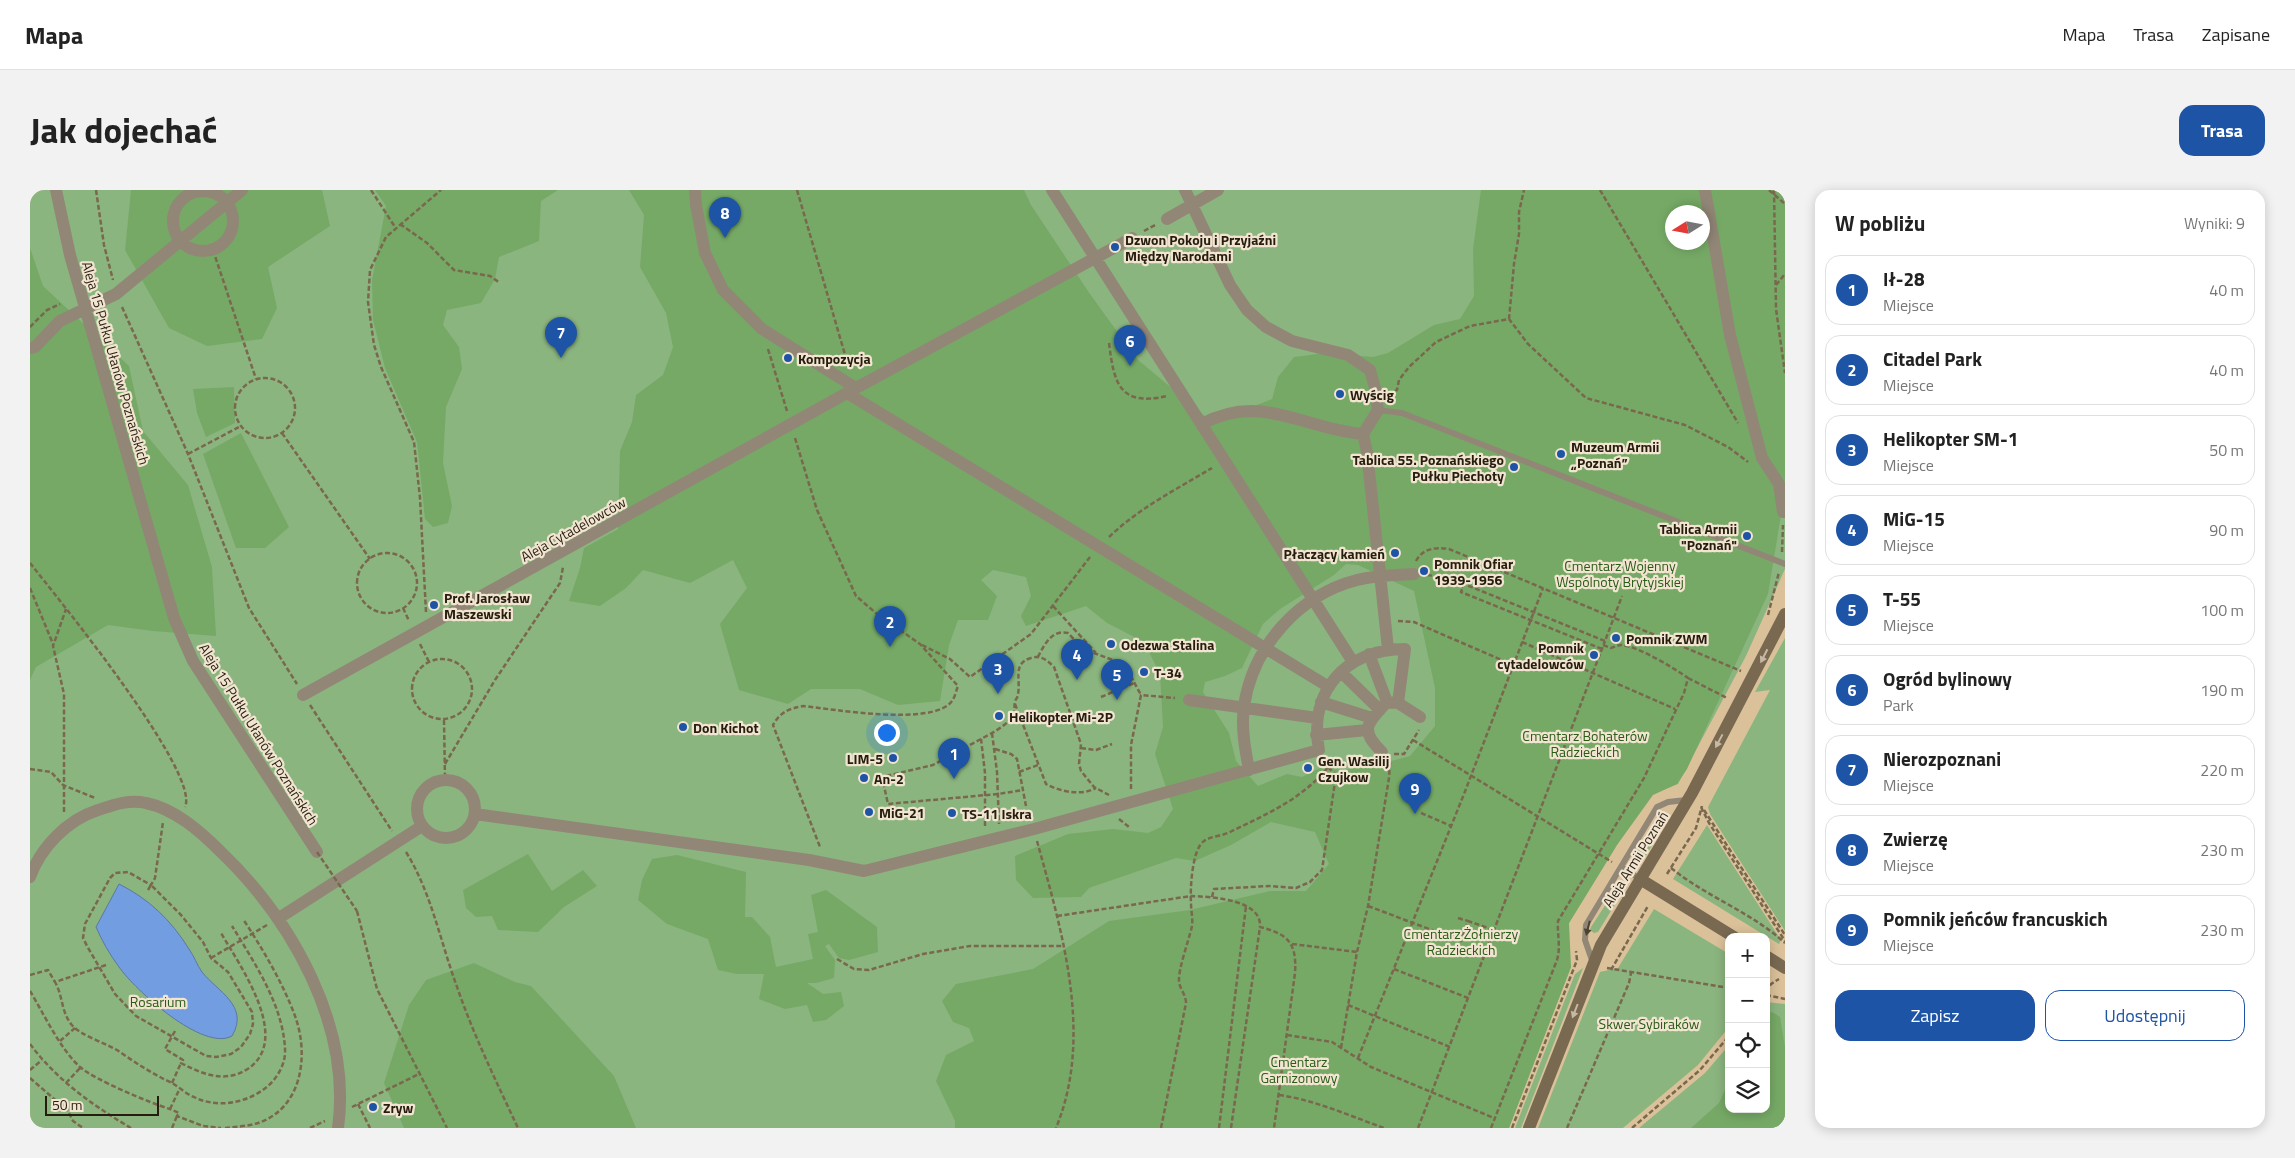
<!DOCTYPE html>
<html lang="pl">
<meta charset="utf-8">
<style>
:root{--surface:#fff;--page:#f2f2f2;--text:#222;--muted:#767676;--line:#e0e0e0;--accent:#1d54a6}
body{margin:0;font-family:"Titillium Web",sans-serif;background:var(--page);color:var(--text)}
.controls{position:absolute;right:15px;bottom:15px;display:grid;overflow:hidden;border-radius:10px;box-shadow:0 2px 12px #0003}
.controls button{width:45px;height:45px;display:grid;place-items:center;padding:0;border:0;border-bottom:1px solid var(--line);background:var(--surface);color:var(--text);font:25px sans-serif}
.compass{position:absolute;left:1635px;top:15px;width:45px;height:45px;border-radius:50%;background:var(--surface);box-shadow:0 2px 12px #0003;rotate:259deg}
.scale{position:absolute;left:15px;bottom:12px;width:114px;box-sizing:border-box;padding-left:5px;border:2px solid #261d0e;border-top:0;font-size:14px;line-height:18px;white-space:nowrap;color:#261d0e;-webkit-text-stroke:4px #f1e4d0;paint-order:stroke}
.you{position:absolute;left:856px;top:542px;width:18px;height:18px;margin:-12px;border:4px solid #fff;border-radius:50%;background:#1a73e8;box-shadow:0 0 0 8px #1a73e833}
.badge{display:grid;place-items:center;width:32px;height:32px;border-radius:50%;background:var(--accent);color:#fff;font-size:16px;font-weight:700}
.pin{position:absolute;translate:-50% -41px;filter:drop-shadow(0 1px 2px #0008)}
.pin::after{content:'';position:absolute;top:26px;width:18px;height:15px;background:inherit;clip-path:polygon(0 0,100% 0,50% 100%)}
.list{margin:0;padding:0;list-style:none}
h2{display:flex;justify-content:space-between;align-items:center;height:65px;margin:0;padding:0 20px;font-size:21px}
h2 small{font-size:16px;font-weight:400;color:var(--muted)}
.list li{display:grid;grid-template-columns:32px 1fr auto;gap:15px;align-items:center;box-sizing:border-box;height:70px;margin:0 10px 10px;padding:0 10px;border:1px solid var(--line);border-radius:15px}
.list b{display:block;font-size:19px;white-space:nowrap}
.list p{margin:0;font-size:16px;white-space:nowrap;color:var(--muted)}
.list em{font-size:16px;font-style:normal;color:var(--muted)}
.actions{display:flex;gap:10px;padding:15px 20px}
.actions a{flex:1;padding:11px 0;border:1px solid var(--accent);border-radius:15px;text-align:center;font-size:18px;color:var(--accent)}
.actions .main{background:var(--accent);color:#fff}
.icon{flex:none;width:28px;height:28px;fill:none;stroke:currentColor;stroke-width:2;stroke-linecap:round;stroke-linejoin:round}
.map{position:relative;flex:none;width:1755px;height:938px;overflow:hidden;border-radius:15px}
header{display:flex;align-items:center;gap:30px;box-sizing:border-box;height:70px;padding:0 25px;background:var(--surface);border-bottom:1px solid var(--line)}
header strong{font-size:24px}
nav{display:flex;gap:28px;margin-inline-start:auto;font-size:18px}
.intro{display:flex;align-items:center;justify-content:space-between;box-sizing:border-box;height:120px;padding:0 30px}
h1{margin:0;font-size:35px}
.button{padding:12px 22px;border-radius:15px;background:var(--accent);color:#fff;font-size:18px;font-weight:700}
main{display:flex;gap:30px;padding:0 30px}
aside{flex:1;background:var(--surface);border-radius:15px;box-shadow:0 2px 12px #0003}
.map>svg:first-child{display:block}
.green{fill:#8bb57f;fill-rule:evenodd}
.forest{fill:#76a966;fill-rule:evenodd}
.water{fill:#729ee1;stroke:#5b77a2}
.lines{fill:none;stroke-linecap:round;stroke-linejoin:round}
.path{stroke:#79684e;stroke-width:2.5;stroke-dasharray:5 2.5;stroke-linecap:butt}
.lane{stroke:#928777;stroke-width:6}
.street{stroke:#928777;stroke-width:12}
.secondary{stroke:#796951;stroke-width:12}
.path-bridge{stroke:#79684e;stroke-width:2.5;stroke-dasharray:5 2.5;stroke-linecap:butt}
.oneway{fill:#c7b9a4}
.oneway2{fill:#4c4233}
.poi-dot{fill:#1d54a6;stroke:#f1e4d0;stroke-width:2}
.labels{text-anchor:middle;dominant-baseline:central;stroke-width:4.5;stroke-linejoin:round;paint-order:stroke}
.poi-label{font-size:14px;font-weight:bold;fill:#261d0e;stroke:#f1e4d0;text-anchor:start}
.street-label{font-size:14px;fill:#261d0e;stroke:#f1e4d0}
.park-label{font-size:14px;fill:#295b17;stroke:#f1e4d0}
</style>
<header>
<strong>Mapa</strong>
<nav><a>Mapa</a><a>Trasa</a><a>Zapisane</a></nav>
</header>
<div class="intro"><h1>Jak dojechać</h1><a class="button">Trasa</a></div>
<main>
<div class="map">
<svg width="1755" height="938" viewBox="0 0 1755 938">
<rect width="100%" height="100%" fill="#dac19a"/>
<path class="green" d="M0 0H1755V379L1716 466 1648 594 1617 606 1539 733C1537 749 1543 762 1538 776L1541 777 1479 938H0ZM1642 22H1672V52H1642Z
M1755 448V741L1680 624 1678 617 1740 500 1725 502Z
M1633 622 1638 623V628L1615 667 1610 668 1607 665V662Z
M1677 635 1751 750 1749 754 1643 689Z
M1587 697 1591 698 1592 703 1568 742 1564 743 1560 740 1561 737Z
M1624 719 1699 764V837L1668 875 1593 938H1508L1570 782 1588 778Z
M1553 778 1491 938H1485L1545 784Z
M1736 812 1755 814V938H1609L1675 883 1699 855V919H1736Z"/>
<path class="forest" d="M101 0H292L300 36 238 77 247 118 232 149 177 156 139 138 95 60Z
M345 0H528L511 11 509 51 469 67 465 89 451 113 417 120 413 135 429 157 432 179 416 217 413 273 422 316 418 333 403 337 395 329 387 252 355 178 343 130 342 90 356 16Z
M599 0H994L1001 15 1060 104 1107 169 1175 226 1194 228 1242 209 1248 187 1264 167 1295 163 1343 167 1358 163 1404 135 1430 129 1444 106 1443 59 1451 0H1755V301L1738 404 1657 579 1647 594 1623 605 1587 655 1539 733 1541 777 1479 938H925V931L906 891 916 865 944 851 939 838 923 832 912 811 926 794 1003 779 1079 731 1160 720 1240 701H1276L1299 674 1285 642 1241 632 1201 655 1165 671 1146 668 1059 698 1051 707 1003 708 986 690 985 666 1038 644 1083 639 1118 643 1131 637 1143 619 1125 564 1133 537 1130 484 1114 452 1077 433 1056 416 996 436 991 426 1001 406 996 387 963 380 951 390 967 406 958 430H928L919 455 910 511 868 515 830 499H781L758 514 709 500 690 434 717 398 703 370 660 393 613 380 596 398 570 416 539 411 550 378 554 358 588 339 590 261 602 232 606 205 633 185 643 157 636 123 610 77 614 25ZM1642 22H1672V52H1642ZM1316 374 1328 375 1384 401 1405 498V536L1380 566 1346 575 1314 580 1290 578 1272 587 1257 584 1228 596 1206 571 1199 543 1173 502 1175 492 1195 486 1212 478 1233 434 1250 419 1304 385Z
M0 58 13 96 99 176 113 241 158 295 182 377 186 446 123 441 78 435 6 477 0 490Z
M204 197 205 233 176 247 167 223 163 199Z
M211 243 259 337 235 358H206L173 264Z
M498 664 522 701 553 680 567 696 534 717 508 742 468 740 462 726 446 727 436 718 433 700Z
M647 665 716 682 715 727H722L740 747 746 777 783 769 778 744 788 742 781 705 796 700 847 737 848 762 819 770 809 768 799 754 795 756 805 770 804 788 786 793H777L793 804 811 802 814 816 796 830 783 832 777 815 755 819 729 809 734 784H707L688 780 678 749 637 734 608 710 612 690 622 669Z
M444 773 485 792 501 796 584 886 606 938H374L354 893 379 815 396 790Z
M1742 822 1750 827 1755 857V938H1661L1689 913 1699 891V919H1736V823Z"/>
<path class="water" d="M89 694C119 709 141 730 159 759 164 766 167 775 172 782 187 801 220 816 202 846 173 862 105 800 89 777 80 765 72 751 66 737Z"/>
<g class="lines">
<path class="path" d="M66 0 74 55 83 90
M165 0V2
M341 0 365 37
M767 0 818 175
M1570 0 1708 233
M1739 0 1755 14
M1744 0 1746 119 1755 183
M370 34 397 53 424 80 460 86 470 93
M1114 41 1127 34
M183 60 226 189
M1746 95 1755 84
M92 117 158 264 219 418 267 494
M1479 129 1484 74 1489 44V22L1494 0
M0 137 17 120 30 114
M1079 153C1084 193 1089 217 1137 206
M738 159 757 221
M205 218a30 30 0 1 1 60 0a30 30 0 1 1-60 0Z
M1358 204 1367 200 1369 190 1379 177 1406 152 1440 136 1479 129 1498 154 1556 208 1655 235 1698 257 1718 272
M252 243 340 369
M765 248 787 320 826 406 847 424 890 454 928 496C926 501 925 507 922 511 903 537 803 519 773 516 759 519 751 521 743 535L790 657
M158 264 211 236
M1079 347C1109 318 1147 299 1182 278
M1752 362 1753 335
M327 393a30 30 0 1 1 60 0a30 30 0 1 1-60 0Z
M1386 371C1393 358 1406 357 1419 359L1711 481
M0 373C26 406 171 583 155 617
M1397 385 1405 386 1433 397
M0 398 23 454
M1023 416 1066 463
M373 418 379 431
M396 422 390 308 384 252 351 177 344 155 338 112 340 80 356 47 411 0
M1738 425 1749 382
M1368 431 1384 432 1483 475
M1492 452 1645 519
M390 454 399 472
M892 455 920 469 940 487 1001 444 1060 367
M1572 459 1431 402 1434 394 1575 451 1592 406
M1008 467C1014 455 1022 439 1038 443L1053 459 1083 470 1098 481 1111 505
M382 499a30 30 0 1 1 60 0a30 30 0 1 1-60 0Z
M1658 488 1697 508
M1071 507 1104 493
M985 514 1016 594C1031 602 1051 606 1066 598
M280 515 362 641
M414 530 415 589
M962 543 967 582 969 634
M951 549 903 575 852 587 858 614 968 604 993 600
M1383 550 1582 672
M1051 558 1066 560 1082 554
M965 559 981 564 987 569 996 616
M1364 564H1374L1389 540
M415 574 465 490 530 393 533 377
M0 579 21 582 33 595 65 608
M989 582 1008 575
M1101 599V555L1111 505 1145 508
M1671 617 1679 633 1755 751
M1674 620 1755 745
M34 622V504L23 456 36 419
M1391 623 1421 636
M1089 629 1099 637
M955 636V583L951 549C962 543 979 535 984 523 985 519 984 515 985 511 986 509 988 507 988 504 991 490 982 473 1001 468 1011 465 1017 470 1024 477L1051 554 1049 574 1051 581 1064 597 1079 605
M1007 651C1032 742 1064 846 1026 938
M376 662C401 702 410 750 426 794 443 844 466 891 488 938
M1641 678C1677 707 1721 722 1755 753
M1637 684 1666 638 1672 616
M118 700 121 695 151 725 173 752 181 768 198 782 222 822 223 834 220 844 211 857 201 864 186 867 176 866 106 826 85 804 57 756 53 748 55 734 80 688 85 683 98 682 121 695 125 688 133 632
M1182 707 1184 699 1239 696 1266 698 1280 692 1292 680 1306 585 1298 577
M1338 716 1431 751 1438 731 1464 740
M327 721 347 799 417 938
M1027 726 1161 706C1181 707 1232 709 1230 737 1258 744 1267 753 1265 783L1244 938
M1428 728 1438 731
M1262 754 1327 762
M181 768 237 735
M807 769 824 779 839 780 893 764 940 756H1034
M76 775 25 792C33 806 31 821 41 834 50 846 77 853 90 862 107 874 123 884 142 893 149 897 156 904 164 907 188 919 218 913 238 896 248 887 256 873 255 859 253 815 224 772 202 736
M1577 778 1699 798
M1364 779 1438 808
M1581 780 1618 716
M0 785 18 780 25 792
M0 801C14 824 30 859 50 877 65 890 120 913 140 919L149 923 147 926 173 936 191 938
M1736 802 1741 794 1749 789
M1736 805 1755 809
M1318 815 1420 857
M145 841 135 859 153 870 151 873C172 884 194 893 216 880 264 851 210 776 191 743
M1257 845 1302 852 1341 877 1464 928
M30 851 45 838
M0 854C27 890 62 915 101 938
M1311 858 1327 762 1338 716 1359 588 1360 573
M1328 868 1434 604 1513 398
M0 880 12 870
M0 888 38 921 43 931 53 938
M36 893 50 878
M142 893 151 873
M1249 905C1285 910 1320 926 1354 938
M328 914 340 938
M322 917 389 884
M140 919 150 898
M0 935 3 938
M142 938 147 926
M195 938C206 937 218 936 228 933 273 918 279 864 265 826 253 793 232 758 213 729
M280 938 295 931
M1131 938 1156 813C1156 805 1150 799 1149 792 1148 779 1159 750 1162 736 1163 728 1161 721 1161 713 1160 699 1162 659 1174 651 1181 646 1192 646 1200 642 1235 625 1268 611 1295 581L1298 577 1296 571
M1189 938 1216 716
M1201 938 1230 737
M1388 938 1575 451
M1461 938 1527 770C1531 757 1527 744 1528 731L1614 588 1654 503 1658 488C1644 478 1609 457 1592 455 1587 455 1585 457 1581 458L1573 455
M1482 938 1547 770 1546 761
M1537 938 1599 793 1601 783
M1602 938 1670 880 1699 846"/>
<path class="lane" d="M1348 220 1372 223 1755 374
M1591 677 1610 689
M1563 773 1555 750 1556 735 1627 617 1638 612 1656 610"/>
<path class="street" d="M26 0 40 65 144 428 163 471 287 662
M665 0 666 15 675 63 693 100 732 139 826 198
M1022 0 1323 472
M1155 0 1200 95 1217 120 1236 137 1262 151 1318 165 1340 180 1345 198 1348 220 1333 244 1337 262 1358 459
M1675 0 1700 145 1732 268 1749 294 1753 322
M143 31a30 30 0 1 1 60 0a30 30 0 1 1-60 0Z
M1137 29 1188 0
M0 158 5 157 30 131 86 104 212 0
M817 203 1299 497
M1172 234C1232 202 1273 239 1333 244
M1339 464 1357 512
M1311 482 1350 520
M273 505 826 198 1102 48
M1159 510 1287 528
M1291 512 1342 528
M1286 545 1337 540
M1352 562C1329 540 1337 533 1357 512L1368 513 1390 527
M1219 580C1215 559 1211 537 1214 516 1223 456 1269 405 1327 390 1346 385 1365 385 1384 384
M387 619a29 29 0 1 1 58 0a29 29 0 1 1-58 0Z
M445 624 779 670 834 681 1004 639 1289 560C1278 501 1316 459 1375 459L1368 513
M0 687C11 657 37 630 68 620 83 615 99 609 116 613 145 619 170 641 191 662 262 730 322 836 308 938
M249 728 392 636"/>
<path class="secondary" d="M1610 689 1704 747
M1736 766 1755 778
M1499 938 1571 755 1662 603 1755 424"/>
<path class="path-bridge" d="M287 662 327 721"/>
</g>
<defs><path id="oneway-solid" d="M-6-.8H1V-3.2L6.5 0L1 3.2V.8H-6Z" transform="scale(1.25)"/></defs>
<g class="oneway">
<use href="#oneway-solid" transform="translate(1734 466) rotate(117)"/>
<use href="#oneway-solid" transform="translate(1689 551) rotate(118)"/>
<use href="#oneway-solid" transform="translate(1545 821) rotate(111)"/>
</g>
<use class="oneway2" href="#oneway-solid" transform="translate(1558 738) rotate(104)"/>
<g class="poi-dot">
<circle cx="1085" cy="57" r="5"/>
<circle cx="758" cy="168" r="5"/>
<circle cx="1310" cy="204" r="5"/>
<circle cx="1531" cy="264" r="5"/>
<circle cx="1484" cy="277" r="5"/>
<circle cx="1717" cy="346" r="5"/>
<circle cx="1365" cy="363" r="5"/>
<circle cx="1394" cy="381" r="5"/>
<circle cx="404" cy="415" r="5"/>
<circle cx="1586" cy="448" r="5"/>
<circle cx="1081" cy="454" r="5"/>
<circle cx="1564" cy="465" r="5"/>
<circle cx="1114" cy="482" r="5"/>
<circle cx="969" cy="526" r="5"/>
<circle cx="653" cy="537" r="5"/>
<circle cx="863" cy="568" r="5"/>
<circle cx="1278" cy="578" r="5"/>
<circle cx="834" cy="588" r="5"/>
<circle cx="839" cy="622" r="5"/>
<circle cx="922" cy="623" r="5"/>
<circle cx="343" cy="917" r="5"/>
</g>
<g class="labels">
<g class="poi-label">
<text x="1095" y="49">Dzwon Pokoju i Przyjaźni<tspan x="1095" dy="16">Między Narodami</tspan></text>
<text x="768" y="168">Kompozycja</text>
<text x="1320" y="204">Wyścig</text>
<text x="1541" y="256">Muzeum Armii<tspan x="1541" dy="16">„Poznań”</tspan></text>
<text x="1474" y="269" text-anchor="end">Tablica 55. Poznańskiego<tspan x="1474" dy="16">Pułku Piechoty</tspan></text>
<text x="1707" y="338" text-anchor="end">Tablica Armii<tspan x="1707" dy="16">"Poznań"</tspan></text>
<text x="1355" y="363" text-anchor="end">Płaczący kamień</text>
<text x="1404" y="373">Pomnik Ofiar<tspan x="1404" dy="16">1939-1956</tspan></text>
<text x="414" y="407">Prof. Jarosław<tspan x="414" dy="16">Maszewski</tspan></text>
<text x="1596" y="448">Pomnik ZWM</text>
<text x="1091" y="454">Odezwa Stalina</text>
<text x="1554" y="457" text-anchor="end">Pomnik<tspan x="1554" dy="16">cytadelowców</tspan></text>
<text x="1124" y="482">T-34</text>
<text x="979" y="526">Helikopter Mi-2P</text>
<text x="663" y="537">Don Kichot</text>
<text x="853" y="568" text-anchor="end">LIM-5</text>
<text x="1288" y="570">Gen. Wasilij<tspan x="1288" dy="16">Czujkow</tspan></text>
<text x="844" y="588">An-2</text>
<text x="849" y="622">MiG-21</text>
<text x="932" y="623">TS-11 Iskra</text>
<text x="353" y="917">Zryw</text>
</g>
<g class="street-label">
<text transform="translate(86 173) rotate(74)">Aleja 15 Pułku Ułanów Poznańskich</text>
<text transform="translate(543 339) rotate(-29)">Aleja Cytadelowców</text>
<text transform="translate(229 544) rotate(58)">Aleja 15 Pułku Ułanów Poznańskich</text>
<text transform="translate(1605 669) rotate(-58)">Aleja Armii Poznań</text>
</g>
<g class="park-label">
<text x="1590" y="375">Cmentarz Wojenny<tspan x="1590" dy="16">Wspólnoty Brytyjskiej</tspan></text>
<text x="1555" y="545">Cmentarz Bohaterów<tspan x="1555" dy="16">Radzieckich</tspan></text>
<text x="1431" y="743">Cmentarz Żołnierzy<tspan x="1431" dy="16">Radzieckich</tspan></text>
<text x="128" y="811">Rosarium</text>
<text x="1619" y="833">Skwer Sybiraków</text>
<text x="1269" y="871">Cmentarz<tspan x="1269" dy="16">Garnizonowy</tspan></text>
</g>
</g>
</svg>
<div class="controls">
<button>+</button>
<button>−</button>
<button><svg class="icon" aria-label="locate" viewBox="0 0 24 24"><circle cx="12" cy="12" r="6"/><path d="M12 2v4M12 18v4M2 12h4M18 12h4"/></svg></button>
<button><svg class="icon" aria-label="layers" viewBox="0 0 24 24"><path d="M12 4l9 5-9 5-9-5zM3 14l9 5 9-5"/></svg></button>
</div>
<svg class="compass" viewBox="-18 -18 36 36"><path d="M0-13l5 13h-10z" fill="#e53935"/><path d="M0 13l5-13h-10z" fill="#767676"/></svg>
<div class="scale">50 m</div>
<div class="you"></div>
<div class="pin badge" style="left:924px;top:589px">1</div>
<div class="pin badge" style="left:860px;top:457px">2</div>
<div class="pin badge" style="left:968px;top:504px">3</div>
<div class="pin badge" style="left:1047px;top:490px">4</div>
<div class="pin badge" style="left:1087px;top:510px">5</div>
<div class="pin badge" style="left:1100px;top:176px">6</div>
<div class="pin badge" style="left:531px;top:168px">7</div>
<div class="pin badge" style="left:695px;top:48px">8</div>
<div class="pin badge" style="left:1385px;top:624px">9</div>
</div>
<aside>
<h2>W pobliżu<small>Wyniki: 9</small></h2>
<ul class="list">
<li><span class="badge">1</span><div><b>Ił-28</b><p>Miejsce</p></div><em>40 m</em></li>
<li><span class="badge">2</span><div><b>Citadel Park</b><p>Miejsce</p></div><em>40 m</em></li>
<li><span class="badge">3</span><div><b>Helikopter SM-1</b><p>Miejsce</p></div><em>50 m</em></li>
<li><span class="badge">4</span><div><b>MiG-15</b><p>Miejsce</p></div><em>90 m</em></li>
<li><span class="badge">5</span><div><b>T-55</b><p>Miejsce</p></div><em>100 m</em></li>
<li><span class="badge">6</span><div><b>Ogród bylinowy</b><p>Park</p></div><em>190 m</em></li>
<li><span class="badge">7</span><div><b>Nierozpoznani</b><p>Miejsce</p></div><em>220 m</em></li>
<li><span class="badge">8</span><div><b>Zwierzę</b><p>Miejsce</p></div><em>230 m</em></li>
<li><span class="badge">9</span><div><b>Pomnik jeńców francuskich</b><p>Miejsce</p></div><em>230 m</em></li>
</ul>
<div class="actions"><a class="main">Zapisz</a><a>Udostępnij</a></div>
</aside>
</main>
